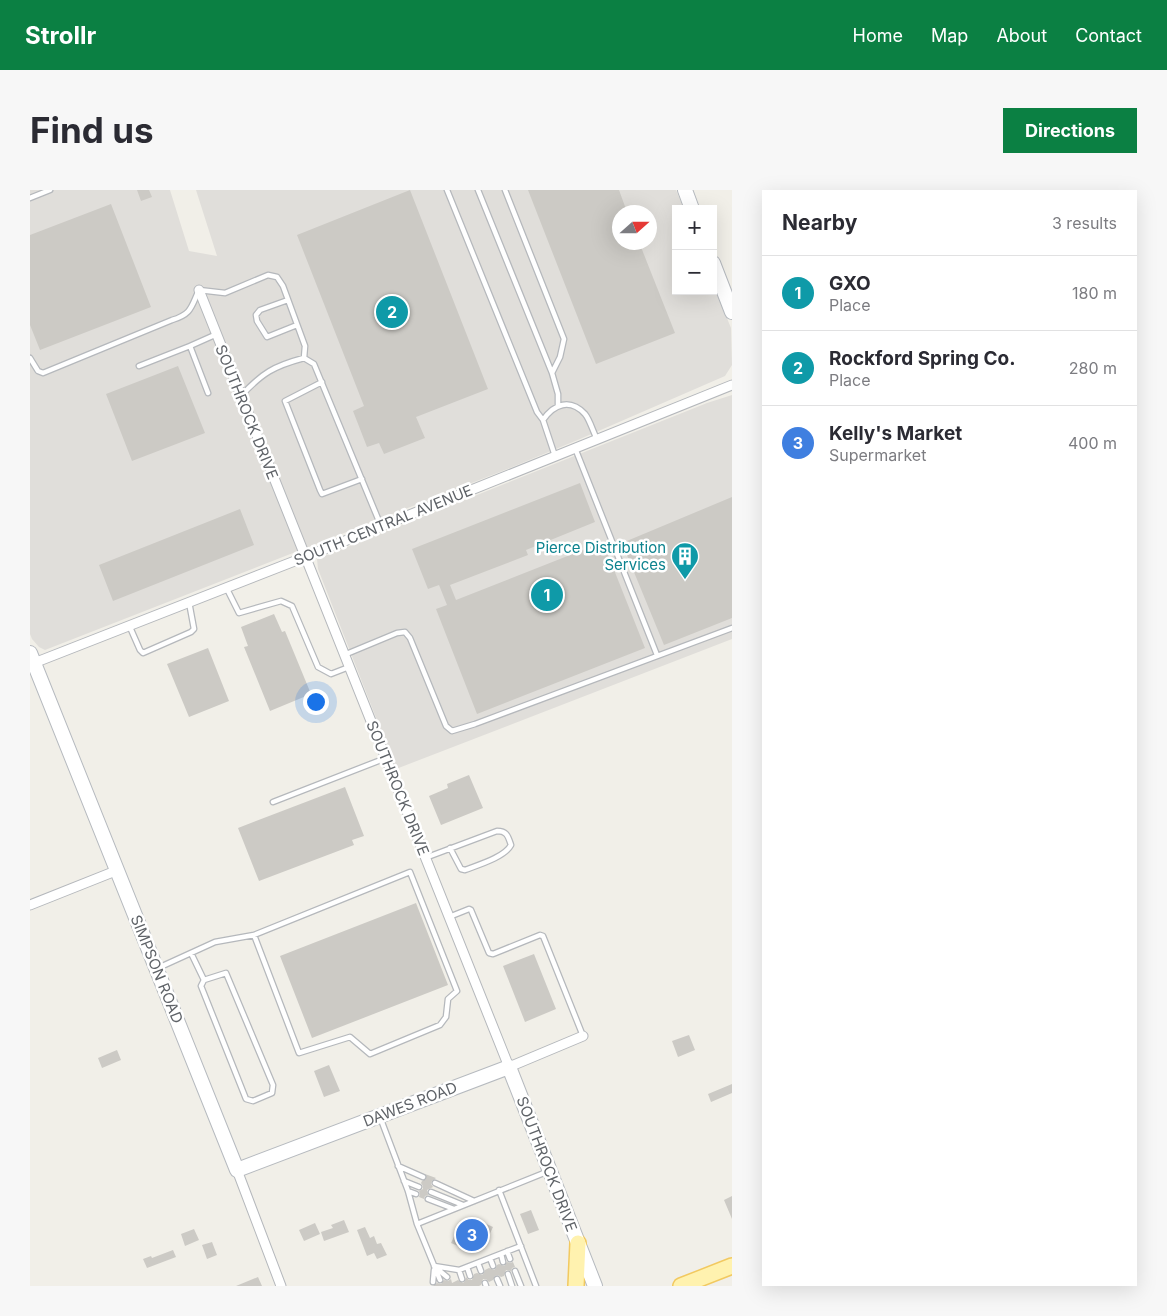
<!DOCTYPE html>
<meta charset="utf-8">
<style>
:root{--surface:#fff;--page:#f7f7f7;--text:#2b2b33;--muted:#7c7c81;--line:#e1e1e2;--accent:#0b8043}
body{margin:0;font-family:Inter,sans-serif;background:var(--page);color:var(--text)}
.controls{position:absolute;right:15px;top:15px;display:grid;overflow:hidden;border-radius:0px;box-shadow:0 5px 20px #0002}
.controls button{width:45px;height:45px;display:grid;place-items:center;padding:0;border:0;border-bottom:1px solid var(--line);background:var(--surface);color:var(--text);font:25px sans-serif}
.compass{position:absolute;left:582px;top:15px;width:45px;height:45px;border-radius:50%;background:var(--surface);box-shadow:0 5px 20px #0002;rotate:69deg}
.you{position:absolute;left:285px;top:511px;width:18px;height:18px;margin:-12px;border:4px solid #fff;border-radius:50%;background:#1a73e8;box-shadow:0 0 0 8px #1a73e833}
.badge{display:grid;place-items:center;width:32px;height:32px;border-radius:50%;background:var(--accent);color:#fff;font-size:16px;font-weight:700}
.pin{position:absolute;translate:-50% -50%;border:2px solid #fff;box-shadow:0 1px 5px #0006}
.list{margin:0;padding:0;list-style:none}
h2{display:flex;justify-content:space-between;align-items:center;height:65px;margin:0;padding:0 20px;font-size:21px}
h2 small{font-size:16px;font-weight:400;color:var(--muted)}
.list li{display:grid;grid-template-columns:32px 1fr auto;gap:15px;align-items:center;box-sizing:border-box;height:75px;padding:0 20px;border-top:1px solid var(--line)}
.list b{display:block;font-size:19px;white-space:nowrap}
.list p{margin:0;font-size:16px;white-space:nowrap;color:var(--muted)}
.list em{font-size:16px;font-style:normal;color:var(--muted)}
.map{position:relative;flex:none;width:702px;height:1096px;overflow:hidden;border-radius:0px}
header{display:flex;align-items:center;gap:30px;box-sizing:border-box;height:70px;padding:0 25px;background:var(--accent);color:#fff}
header strong{font-size:24px}
nav{display:flex;gap:28px;margin-inline-start:auto;font-size:18px}
.intro{display:flex;align-items:center;justify-content:space-between;box-sizing:border-box;height:120px;padding:0 30px}
h1{margin:0;font-size:35px}
.button{padding:12px 22px;border-radius:0px;background:var(--accent);color:#fff;font-size:18px;font-weight:700}
main{display:flex;gap:30px;padding:0 30px}
aside{flex:1;background:var(--surface);border-radius:0px;box-shadow:0 5px 20px #0002}
.map>svg:first-child{display:block}
.industrial{fill:#e0deda;fill-rule:evenodd}
.building{fill:#cccac5}
.lines{fill:none;stroke-linecap:round;stroke-linejoin:round}
.lane-casing{stroke:#b5b8bc;stroke-width:7}
.street-casing{stroke:#b5b8bc;stroke-width:11}
.secondary-casing{stroke:#b6babf;stroke-width:16}
.primary-casing{stroke:#f2c960;stroke-width:18}
.lane{stroke:#fff;stroke-width:4.5}
.street{stroke:#fff;stroke-width:9}
.secondary{stroke:#fff;stroke-width:14}
.primary{stroke:#fff2af;stroke-width:15}
.labels{text-anchor:middle;dominant-baseline:central;stroke-width:5;stroke-linejoin:round;paint-order:stroke}
.street-label{font-size:15px;fill:#5f6368;stroke:#fff}
.culture-label{font-size:15px;fill:#0d838f;stroke:#fff;text-anchor:end}
</style>
<header>
<strong>Strollr</strong>
<nav><a>Home</a><a>Map</a><a>About</a><a>Contact</a></nav>
</header>
<div class="intro"><h1>Find us</h1><a class="button">Directions</a></div>
<main>
<div class="map">
<svg width="702" height="1096" viewBox="0 0 702 1096">
<rect width="100%" height="100%" fill="#f1efe8"/>
<path class="industrial" d="M0 0H140L159 61 187 66 166 0H646L654 19H646V101H683V94L701 138 702 175 695 186 550 249 480 278 15 460 9 457 2 449 0 444ZM590 22H620V52H590Z
M702 205V449L366 579 288 379 287 369 677 213Z"/>
<path class="building" d="M107 0H119L122 7 111 11Z
M380 0 458 199 386 227 395 248 354 264 349 253 337 257 323 221 334 216 267 45Z
M498 0H589L597 22H590V52H609L645 143 566 174Z
M81 14 121 117 10 160 0 135V45Z
M148 176 175 243 102 271 76 204Z
M550 293 565 332 496 360 498 365 420 395 426 410 573 352 615 458 447 524 406 419 417 415 409 395 398 399 382 359Z
M702 307V428L634 455 592 353Z
M210 319 224 355 83 411 69 375Z
M244 424 252 442 255 441 281 504 240 521 214 457 218 456 211 437Z
M178 458 199 511 159 527 137 474Z
M439 585 453 618 411 635 399 606 418 598 417 594Z
M315 597 334 646 322 650 324 655 229 691 208 638Z
M386 713 418 795 282 848 250 766Z
M504 764 526 819 495 832 473 776Z
M659 845 665 860 648 867 642 851Z
M87 860 91 870 72 878 68 868Z
M299 875 310 901 294 907 284 881Z
M702 894V903L681 912 678 904Z
M395 984 406 988 402 991 401 994 403 997 397 1000 398 1005 395 1006 394 1009 389 1007 390 1004 389 1001 393 999V996L391 993 392 991 396 989Z
M702 1006V1029L694 1010Z
M501 1020 509 1040 498 1044 490 1024Z
M314 1030 319 1042 294 1051 291 1042 303 1038 301 1035Z
M448 1030 463 1037 456 1052 437 1060 421 1053 428 1038Z
M285 1033 290 1044 274 1051 269 1040Z
M335 1037 340 1048 344 1046 347 1054 351 1053 357 1065 347 1069 344 1063 337 1066 327 1040Z
M164 1039 169 1050 155 1056 151 1044Z
M182 1052 187 1065 177 1069 172 1055Z
M143 1060 146 1067 117 1078 113 1069 121 1066 122 1068Z
M477 1072 480 1073 483 1072 485 1077 482 1078 481 1081 476 1080 474 1086 471 1087 468 1085 465 1086 463 1090 459 1092 456 1089H453L451 1095 449 1096H403L407 1093 411 1094 414 1090 418 1091 421 1089 422 1093 428 1090 433 1093 435 1091 436 1087 439 1090H442L444 1084 447 1083 452 1085 454 1083 455 1080 459 1078 464 1080 466 1078 467 1075 469 1074 474 1076Z
M228 1087 232 1096H206Z"/>
<g class="lines">
<g class="lane-casing">
<path id="lane" d="M417 0 507 222 513 230
M448 0 522 183
M475 0 534 149 530 167 522 183 528 204V215
M0 8 20 0
M258 110 230 120 226 125 227 131 237 147 267 135
M0 168 8 181 13 183 142 130C162 124 161 117 169 100L195 103 238 85 247 87 253 96 275 156 274 168
M109 176 160 156
M292 192 255 211 290 300 292 304 332 289
M178 203 160 156 187 144
M211 206C232 183 244 176 274 168L284 174 351 336
M545 258 627 465
M525 266 513 230C524 214 540 208 555 224 560 230 563 242 567 249
M196 397 209 423 251 411 262 416 288 477 301 484 319 477
M99 435 110 460 113 463 161 442 164 439 159 412
M314 465 367 443 375 442 380 448 416 536 422 541 445 534 702 438
M243 612 356 568
M395 668 467 641C477 641 478 646 481 655 475 667 448 675 435 680L431 679 420 658
M419 727 439 719 441 720 459 763 463 764 510 745 513 746 553 846
M161 763 174 790 196 783 243 895 242 903 223 911 216 909 171 796 174 790
M128 778 185 752 224 745 380 682 427 801 418 809 416 827 410 835 340 864 320 847 269 863 224 745
M350 927 378 1001 387 1034 519 981
M368 976 393 987
M374 991 389 997
M405 993 444 1011
M469 1000 506 1096
M378 1001 386 1004
M401 1002 433 1015
M398 1009 424 1019
M387 1034 410 1090
M477 1061 480 1069
M471 1064 473 1072
M460 1068 463 1076
M448 1073 451 1081
M404 1076 429 1080 491 1056
M405 1077 417 1087
M437 1077 440 1086
M429 1080 432 1089
M485 1081 491 1096
M478 1084 482 1096
M467 1089 470 1096
M403 1092 404 1080
M455 1093 456 1096"/>
</g>
<g class="street-casing">
<path id="street" d="M169 100 479 877 553 846
M4 473 275 367 702 195
M0 715 88 680
M207 980 251 1096"/>
</g>
<g class="secondary-casing">
<path id="secondary" d="M655 0 662 19
M683 73 702 122
M0 463 207 980 479 877 565 1096"/>
</g>
<g class="primary-casing">
<path id="primary" d="M546 1096 548 1053
M651 1096 702 1076"/>
</g>
<use href="#lane" class="lane"/>
<use href="#street" class="street"/>
<use href="#secondary" class="secondary"/>
<use href="#primary" class="primary"/>
</g>
<defs>
<g id="building-pin" transform="scale(1.4375)"><path d="M0 17L-7.5 6A9.5 9.5 0 1 1 7.5 6Z" fill="#0f9aa8" stroke="#fff"/><path d="M-4-6H4V6H1V3H-1V6H-4ZM-2.5-4.3h1.7v1.8h-1.7ZM.8-4.3h1.7v1.8H.8ZM-2.5-1h1.7V.8h-1.7ZM.8-1h1.7V.8H.8Z" fill="#fff"/></g>
</defs>
<g fill-rule="evenodd">
<use href="#building-pin" x="655" y="366"/>
</g>
<g class="labels">
<g class="street-label">
<text transform="translate(217 222) rotate(68)">SOUTHROCK DRIVE</text>
<text transform="translate(353 335) rotate(-22)">SOUTH CENTRAL AVENUE</text>
<text transform="translate(368 598) rotate(68)">SOUTHROCK DRIVE</text>
<text transform="translate(127 779) rotate(68)">SIMPSON ROAD</text>
<text transform="translate(380 914) rotate(-21)">DAWES ROAD</text>
<text transform="translate(517 974) rotate(69)">SOUTHROCK DRIVE</text>
</g>
<g class="culture-label">
<text x="636" y="357">Pierce Distribution<tspan x="636" dy="17">Services</tspan></text>
</g>
</g>
</svg>
<div class="controls">
<button>+</button>
<button>−</button>
</div>
<svg class="compass" viewBox="-18 -18 36 36"><path d="M0-13l5 13h-10z" fill="#e53935"/><path d="M0 13l5-13h-10z" fill="#7c7c81"/></svg>
<div class="you"></div>
<div class="pin badge" style="left:517px;top:405px;background:#0f9aa8">1</div>
<div class="pin badge" style="left:362px;top:122px;background:#0f9aa8">2</div>
<div class="pin badge" style="left:442px;top:1045px;background:#3f7fe0">3</div>
</div>
<aside>
<h2>Nearby<small>3 results</small></h2>
<ul class="list">
<li><span class="badge" style="background:#0f9aa8">1</span><div><b>GXO</b><p>Place</p></div><em>180 m</em></li>
<li><span class="badge" style="background:#0f9aa8">2</span><div><b>Rockford Spring Co.</b><p>Place</p></div><em>280 m</em></li>
<li><span class="badge" style="background:#3f7fe0">3</span><div><b>Kelly's Market</b><p>Supermarket</p></div><em>400 m</em></li>
</ul>
</aside>
</main>
